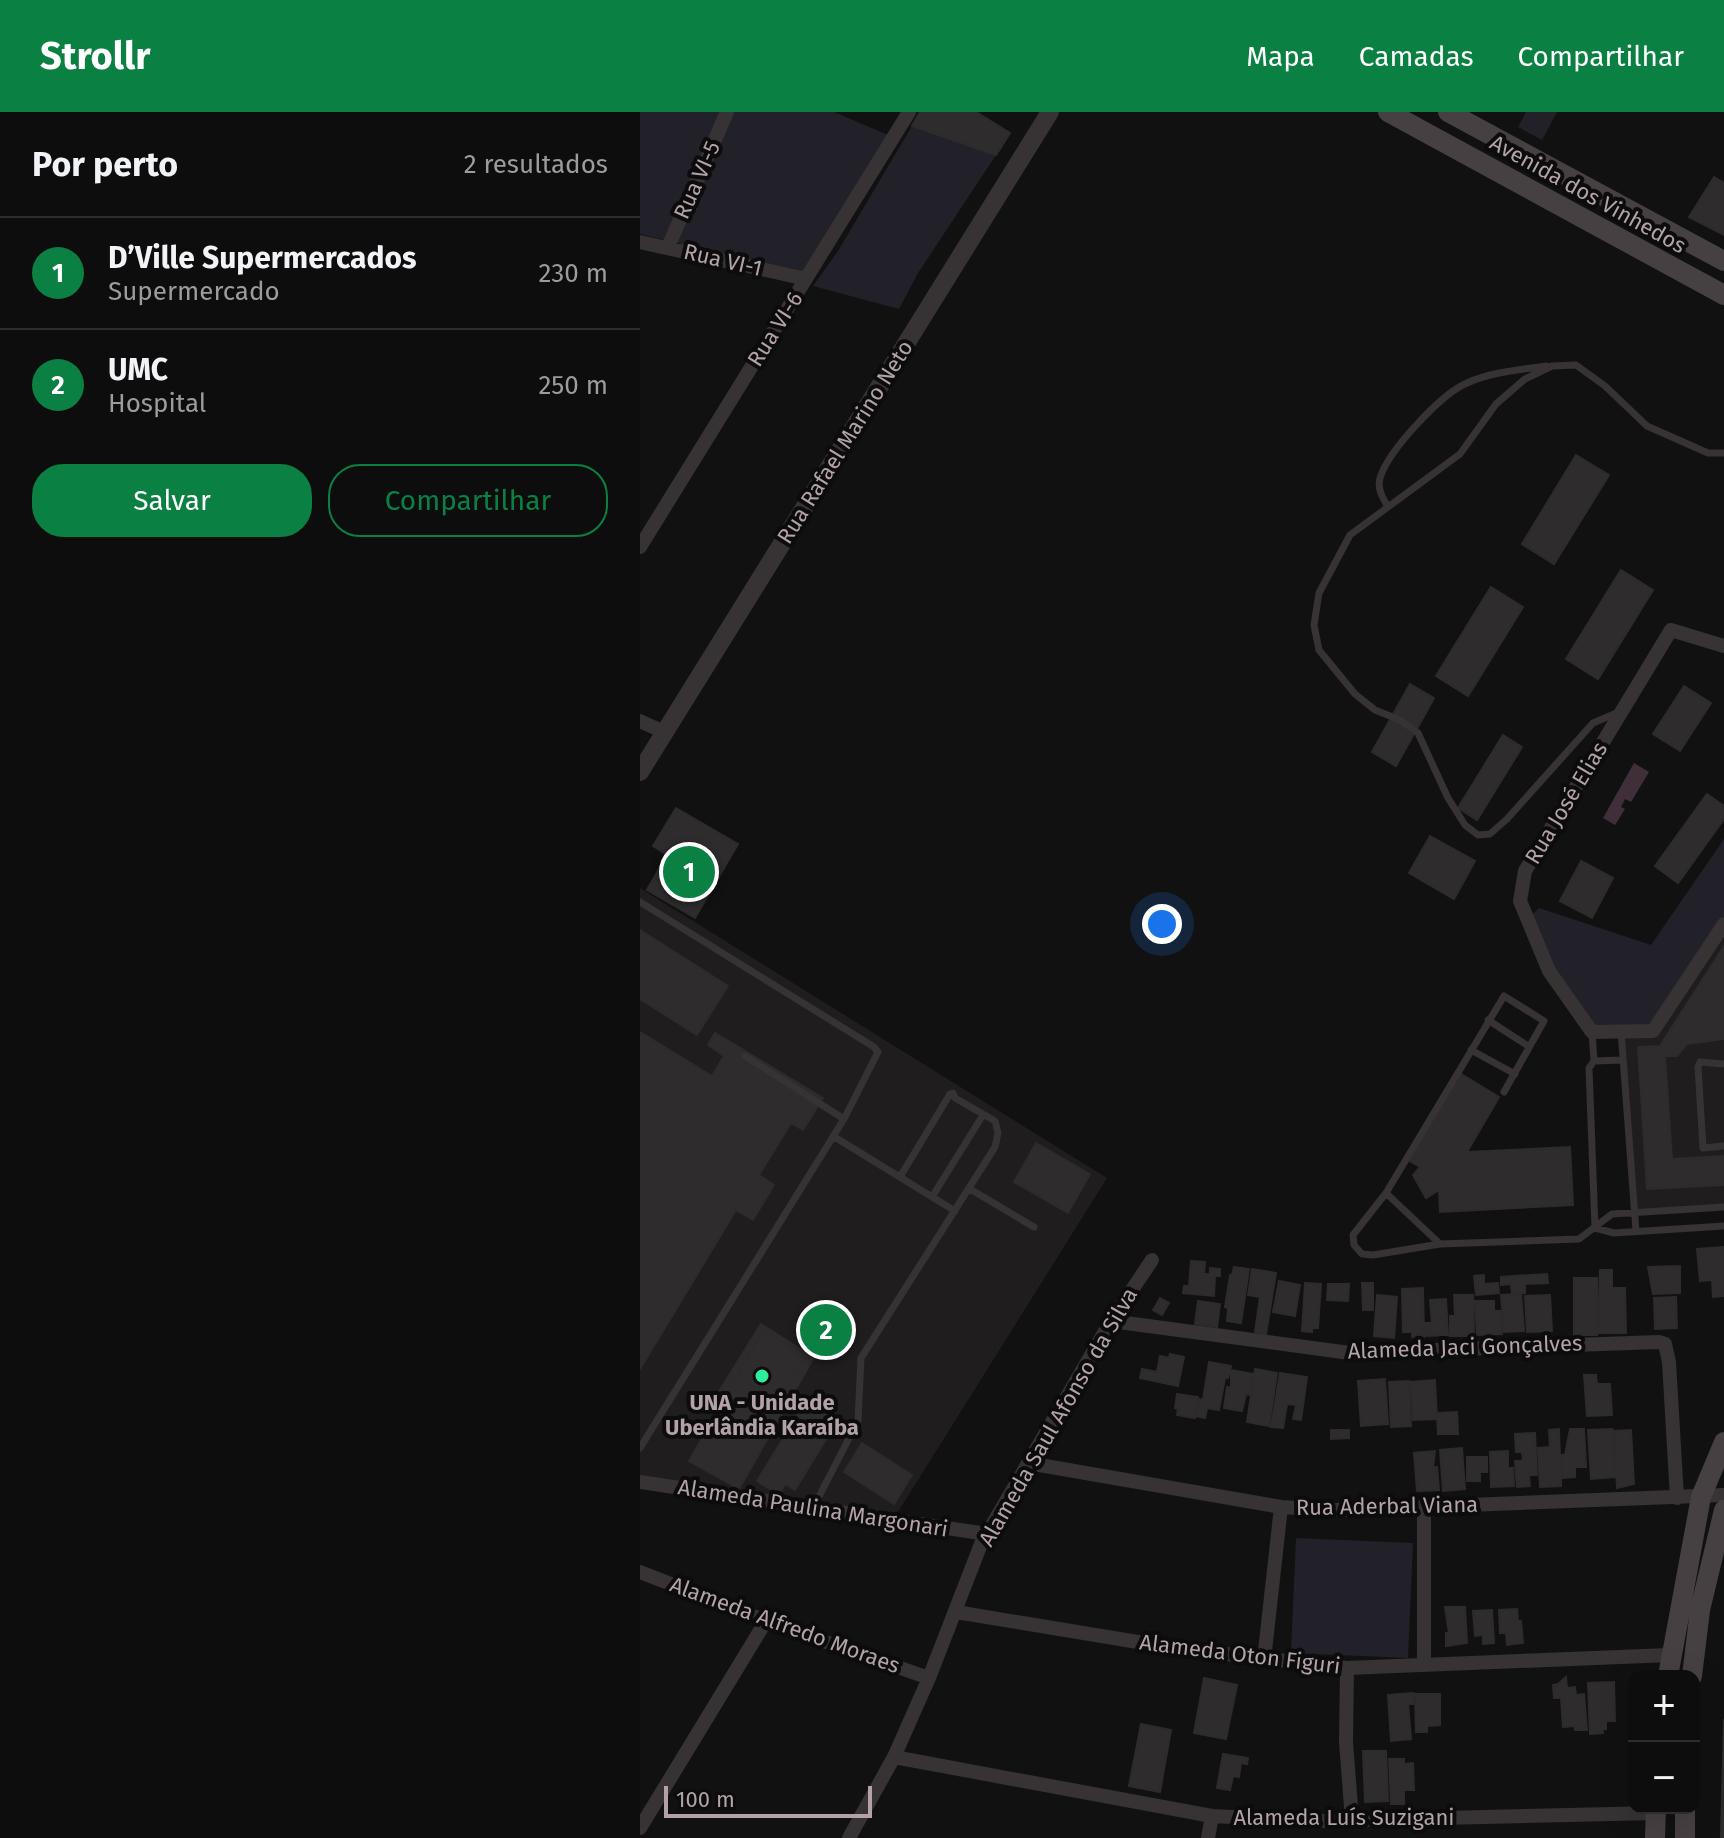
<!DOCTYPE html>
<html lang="pt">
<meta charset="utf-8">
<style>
:root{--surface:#0e0d0d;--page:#171616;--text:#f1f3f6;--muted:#9b9c9d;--line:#2e2d2e;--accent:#0b8043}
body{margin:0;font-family:"Fira Sans",sans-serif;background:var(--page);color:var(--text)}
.controls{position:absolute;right:24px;bottom:24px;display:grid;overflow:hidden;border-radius:16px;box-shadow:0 8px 32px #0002}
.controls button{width:72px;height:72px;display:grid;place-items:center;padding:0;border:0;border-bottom:2px solid var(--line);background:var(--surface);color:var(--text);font:40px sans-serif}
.scale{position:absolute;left:24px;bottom:20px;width:208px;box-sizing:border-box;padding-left:8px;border:4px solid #b3a3a9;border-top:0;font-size:22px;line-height:28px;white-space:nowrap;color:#b3a3a9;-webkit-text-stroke:6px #0d0c0c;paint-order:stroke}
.you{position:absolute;left:522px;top:812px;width:28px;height:28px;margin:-20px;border:6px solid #fff;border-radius:50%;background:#1a73e8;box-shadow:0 0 0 12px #1a73e833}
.badge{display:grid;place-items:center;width:52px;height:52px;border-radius:50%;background:var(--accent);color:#fff;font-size:26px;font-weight:700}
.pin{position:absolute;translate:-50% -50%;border:4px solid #fff;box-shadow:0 2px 8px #0006}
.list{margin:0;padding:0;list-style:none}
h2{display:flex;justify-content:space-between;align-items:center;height:104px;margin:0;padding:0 32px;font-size:34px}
h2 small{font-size:26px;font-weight:400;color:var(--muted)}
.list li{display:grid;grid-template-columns:52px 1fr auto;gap:24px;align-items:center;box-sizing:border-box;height:112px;padding:0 32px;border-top:2px solid var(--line)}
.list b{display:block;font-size:30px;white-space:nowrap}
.list p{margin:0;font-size:26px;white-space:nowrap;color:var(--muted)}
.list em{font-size:26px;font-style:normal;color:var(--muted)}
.actions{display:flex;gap:16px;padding:24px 32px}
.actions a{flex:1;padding:18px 0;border:2px solid var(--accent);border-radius:32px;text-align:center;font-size:28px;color:var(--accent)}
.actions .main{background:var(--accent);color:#fff}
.map{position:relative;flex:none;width:1084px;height:1726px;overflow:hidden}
header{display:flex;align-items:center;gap:48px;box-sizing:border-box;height:112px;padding:0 40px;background:var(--accent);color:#fff}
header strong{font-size:38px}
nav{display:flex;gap:44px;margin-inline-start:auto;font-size:28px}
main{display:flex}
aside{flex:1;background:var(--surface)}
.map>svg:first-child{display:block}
.built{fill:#1f1d1d}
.green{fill:#22212a}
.water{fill:#402f39}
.building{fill:#2e2c2c;stroke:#2e2b2b;stroke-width:2}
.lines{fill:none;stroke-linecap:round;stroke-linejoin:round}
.path{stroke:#3e383a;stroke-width:2;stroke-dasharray:4 6;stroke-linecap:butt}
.service{stroke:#373233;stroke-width:7}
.minor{stroke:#373233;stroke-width:14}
.tertiary{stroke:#373233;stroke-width:18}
.secondary{stroke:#474042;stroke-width:20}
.poi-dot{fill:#2eed9e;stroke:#0d0c0c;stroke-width:3}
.labels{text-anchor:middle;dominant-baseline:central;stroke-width:8;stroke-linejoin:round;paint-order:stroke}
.street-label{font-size:22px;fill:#b3a3a9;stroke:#0d0c0c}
.poi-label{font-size:22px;font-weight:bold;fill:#b3a3a9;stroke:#0d0c0c}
</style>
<header>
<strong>Strollr</strong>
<nav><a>Mapa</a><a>Camadas</a><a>Compartilhar</a></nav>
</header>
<main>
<aside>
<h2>Por perto<small>2 resultados</small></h2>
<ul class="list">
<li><span class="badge">1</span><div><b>D’Ville Supermercados</b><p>Supermercado</p></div><em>230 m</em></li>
<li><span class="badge">2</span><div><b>UMC</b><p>Hospital</p></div><em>250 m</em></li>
</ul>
<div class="actions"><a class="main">Salvar</a><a>Compartilhar</a></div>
</aside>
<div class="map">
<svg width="1084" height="1726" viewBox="0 0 1084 1726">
<rect width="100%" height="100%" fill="#121111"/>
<path class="built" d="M0 776 467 1066 253 1408 0 1370Z
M1084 812V1095L994 1100 981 919Z"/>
<path class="green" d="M0 0H194L248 23 163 161 0 122Z
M886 0H917L902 28 878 15Z
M272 14 356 43 278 161 259 197 173 174 198 139Z
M1084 727V812L1013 919 952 920 909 859 888 807 899 796 1011 833Z
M656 1426 773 1431 768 1546 651 1541Z"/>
<path class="water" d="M994 651 1009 660 991 690 985 687 981 695 985 697 975 713 963 706Z"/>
<path class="building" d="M280 0H336L370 21 356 43 272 14Z
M1074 65 1084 71V123L1049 105Z
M936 343 969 363 914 452 882 432Z
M981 458 1013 478 958 567 926 547Z
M851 475 883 495 828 584 796 564Z
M770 572 794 586 756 654 732 640Z
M1044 574 1071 591 1040 639 1013 622Z
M863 623 882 635 837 708 818 696Z
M1067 682 1084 694V707L1038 771 1015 754Z
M36 696 98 732 55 806 7 778 27 743 13 734Z
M790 724 835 749 814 787 769 761Z
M941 749 973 766 952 806 920 789Z
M0 818 88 874 57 923 0 887Z
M1084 834V927L1047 932 1037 944H1025L1032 1047 1084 1044V1073L1007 1077 998 935 1020 934Z
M0 920 72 964 84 944 68 933 75 921 183 986 163 1018 151 1011 119 1063 134 1073 113 1108 96 1098 0 1257Z
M818 960 859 985 827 1040 930 1035 933 1093 800 1100 799 1078 786 1086 773 1063 780 1055 766 1047Z
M396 1031 450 1062 428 1101 374 1070Z
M1084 1135V1184L1073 1185 1072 1168 1060 1169 1057 1137Z
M551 1149 565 1150 564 1162H570V1156L580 1157V1164H575L574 1184 543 1181 544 1174H549Z
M1040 1154V1181L1013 1182 1008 1155Z
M594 1155 609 1157 601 1211 587 1209 588 1196 585 1195 590 1163H592Z
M612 1157 636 1161 626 1222 615 1220 620 1185 608 1183Z
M960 1158H972V1176H985L986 1221H958Z
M907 1162 908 1171 885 1172V1181L872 1182 871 1172 861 1173V1165Z
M844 1163V1172L858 1171 859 1181 836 1183 834 1164Z
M934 1166H957V1223H934Z
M639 1169 660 1173 655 1204 633 1200Z
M665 1171 681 1172 678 1216H672V1220L662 1219Z
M722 1171H733V1198H723Z
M688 1172H709L708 1189 687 1188Z
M783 1176 784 1225H772V1220H763L762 1177Z
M881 1182 884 1219 864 1220 861 1183Z
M737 1183 757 1185 754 1226 734 1224Z
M814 1183H833L834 1224H810V1204H815Z
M910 1183 912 1219 887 1220 885 1184Z
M1036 1185 1037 1216 1015 1217 1014 1186Z
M520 1186 529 1191 522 1203 513 1198Z
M806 1187 808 1223 786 1224 785 1211H792L790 1188Z
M558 1189 580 1192 577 1215 555 1212Z
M835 1189H854V1199H861L862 1222 837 1223Z
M121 1212 168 1242 124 1314 111 1306 104 1318 88 1307 91 1296 75 1286Z
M123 1218 173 1247 99 1377 49 1349Z
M530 1242 544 1245 538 1274 500 1266 502 1257 517 1260 520 1244 529 1246Z
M569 1250 591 1254 588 1266H585L579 1298 567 1296 565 1306 556 1304 559 1287 563 1288Z
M615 1257 637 1261 629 1314 607 1310Z
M591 1258 613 1262 610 1283 606 1282 602 1299 584 1296 587 1275 591 1276Z
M640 1261 667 1265 661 1308 653 1307 656 1293 647 1292 643 1316 631 1315Z
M944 1263H956L957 1272H970L972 1303 947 1304Z
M745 1267 748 1312 721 1314 718 1269Z
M795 1268 797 1307 773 1308 771 1270Z
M769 1269 771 1314 751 1315 749 1270Z
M537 1282 558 1285 555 1306 537 1303 538 1297 535 1296Z
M168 1286 199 1306 155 1378 145 1372 139 1383 117 1369Z
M817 1300 818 1322H798L797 1301Z
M919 1317 921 1374 900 1375 898 1336 910 1335 909 1318Z
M930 1317H944L946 1355H935V1365L922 1366 921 1343H925Z
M972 1317 975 1365 951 1367 948 1318Z
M691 1318H709V1326L691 1327Z
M991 1318 994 1372 977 1376 974 1319Z
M895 1321 897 1363H889L890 1374 877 1375 875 1349H883L882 1340H876L875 1322Z
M222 1331 272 1363 254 1392 204 1360Z
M822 1336 825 1377 803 1379 800 1338Z
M795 1339 793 1356 797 1355 799 1378 777 1379 774 1341Z
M868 1339V1356H873L874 1374 851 1375 850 1340Z
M827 1345H847V1360H840V1369H827Z
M805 1495H825L827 1531 806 1534V1521H809Z
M877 1497 878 1509H881L883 1531 867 1533 866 1521H860L859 1498Z
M852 1498 854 1531 843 1532V1523L835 1524 833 1499Z
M926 1565 927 1576 935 1575 936 1583 944 1582 947 1618H935V1614L923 1615 921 1586H914L913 1573 918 1572Z
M564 1566 597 1573 586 1627 554 1621Z
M974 1570 975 1609H966V1617L962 1618 963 1621 950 1622 948 1571Z
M773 1581V1592H768L771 1627 751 1629 748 1583Z
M775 1582H800V1613L787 1614V1620H776Z
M1084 1607V1726H1081Z
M501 1612 531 1618 520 1680 489 1674Z
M723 1639H746L748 1689 725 1690Z
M583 1642 608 1646 607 1652 601 1651 599 1665 593 1664 590 1678 577 1676Z
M749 1647H764V1652L773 1651 774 1678H764V1692H751Z"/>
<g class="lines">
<path class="path" d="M1054 1632 1059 1581"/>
<path class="service" d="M748 395C743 386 737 377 740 366 748 339 801 282 827 271 851 260 879 258 906 254
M979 600 953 611 867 707 850 722 838 723 825 713 808 686 778 621 760 608 735 598 715 582 679 538 674 513 679 481 710 423 820 342 856 292 885 267 912 254 936 253 965 274 1007 314 1068 341H1084
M0 790 234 935 238 940 204 1007 0 1336
M848 908 888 934
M981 919 996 1119
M952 920 954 949
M831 938 875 962
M105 944 204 1007
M1084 952 1060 950 1058 955 1063 1036 1084 1034
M864 980 904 909 864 884 746 1081 800 1132 939 1127 972 1102 1084 1095
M193 1024 315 1099
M330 1077 394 1115
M746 1081 713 1123 714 1133 722 1142 733 1143 800 1132
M292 1085 343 1003
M955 1116 949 956 954 949 983 948
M955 1116 974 1121 1084 1114
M173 1396 218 1309 221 1246 355 1035 358 1021 355 1009 315 986 313 981 310 982 260 1065"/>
<path class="minor" d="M0 130 166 167
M28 135 87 0
M0 435 269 0
M1084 534 1031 518 885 759 880 789 909 859 952 920 1013 919 1084 812
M0 609 24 620
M471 1209 710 1241 1019 1230 1025 1232 1029 1250 1037 1386
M388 1351 641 1395 696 1398 1084 1383
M0 1370 347 1422
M784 1396V1553
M0 1460 126 1509 289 1566
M316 1500 534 1536 707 1556 1030 1543
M624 1548 641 1395
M707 1556 706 1630 712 1708
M254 1645 572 1704 676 1709 1016 1701
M0 1716 126 1509
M209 1726 254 1645 289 1566 341 1432 471 1209 512 1148
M568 1726 572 1704"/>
<path class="tertiary" d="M0 660 410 0"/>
<path class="secondary" d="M748 0 1084 183
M808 0 1084 149
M1028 1564 1061 1385 1084 1330
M1052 1564 1060 1498 1084 1398
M1045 1696V1726
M1015 1726 1016 1696"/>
</g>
<circle class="poi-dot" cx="122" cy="1264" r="8"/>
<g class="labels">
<g class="street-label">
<text transform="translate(57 68) rotate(-66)">Rua VI-5</text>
<text transform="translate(948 82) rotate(29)">Avenida dos Vinhedos</text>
<text transform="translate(83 148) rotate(13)">Rua VI-1</text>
<text transform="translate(135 217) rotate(-58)">Rua VI-6</text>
<text transform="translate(205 330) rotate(-58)">Rua Rafael Marino Neto</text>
<text transform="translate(926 691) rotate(-59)">Rua José Elias</text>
<text transform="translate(825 1235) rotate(-2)">Alameda Jaci Gonçalves</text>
<text transform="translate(418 1305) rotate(-60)">Alameda Saul Afonso da Silva</text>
<text transform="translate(747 1394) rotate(-1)">Rua Aderbal Viana</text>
<text transform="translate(173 1396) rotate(9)">Alameda Paulina Margonari</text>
<text transform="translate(145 1513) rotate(20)">Alameda Alfredo Moraes</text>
<text transform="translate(600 1542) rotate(7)">Alameda Oton Figuri</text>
<text x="704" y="1705">Alameda Luís Suzigani</text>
</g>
<g class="poi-label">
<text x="122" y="1290">UNA - Unidade<tspan x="122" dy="25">Uberlândia Karaíba</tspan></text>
</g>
</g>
</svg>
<div class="controls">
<button>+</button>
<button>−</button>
</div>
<div class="scale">100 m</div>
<div class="you"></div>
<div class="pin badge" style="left:49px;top:760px">1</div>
<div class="pin badge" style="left:186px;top:1218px">2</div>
</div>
</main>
